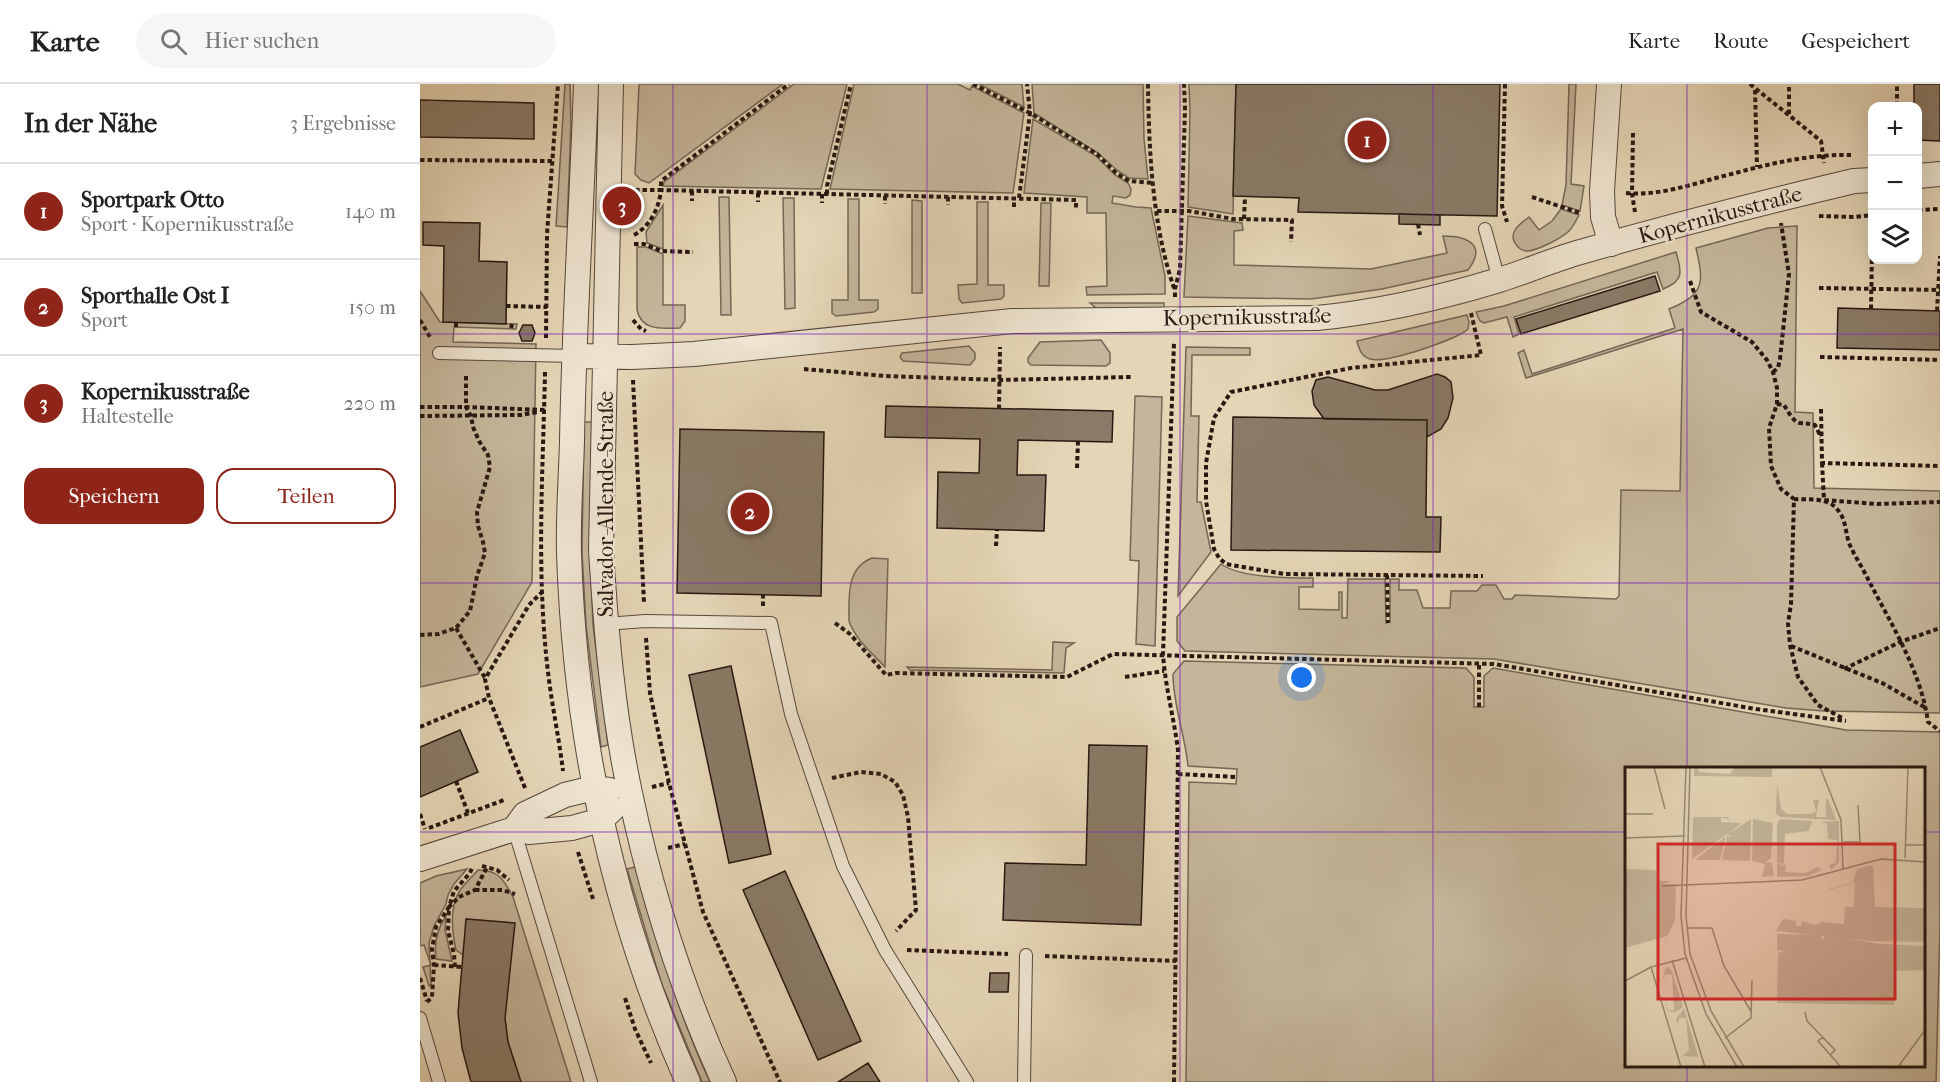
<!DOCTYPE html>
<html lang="de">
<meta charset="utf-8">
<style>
:root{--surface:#fff;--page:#f6f6f6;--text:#222;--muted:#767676;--line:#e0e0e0;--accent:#8f2418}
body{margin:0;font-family:"IM FELL French Canon",serif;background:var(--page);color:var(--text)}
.controls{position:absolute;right:18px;top:18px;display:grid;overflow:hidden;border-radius:12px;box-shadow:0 6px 24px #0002}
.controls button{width:54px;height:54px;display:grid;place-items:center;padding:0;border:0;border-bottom:2px solid var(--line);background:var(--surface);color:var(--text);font:30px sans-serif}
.you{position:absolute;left:882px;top:594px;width:21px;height:21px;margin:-15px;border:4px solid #fff;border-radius:50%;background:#1a73e8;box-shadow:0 0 0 9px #1a73e833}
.badge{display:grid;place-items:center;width:39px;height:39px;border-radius:50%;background:var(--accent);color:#fff;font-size:20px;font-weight:700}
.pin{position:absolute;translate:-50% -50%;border:3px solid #fff;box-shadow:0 2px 6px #0006}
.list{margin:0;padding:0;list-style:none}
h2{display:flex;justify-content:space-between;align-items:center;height:78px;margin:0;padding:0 24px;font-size:26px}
h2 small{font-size:20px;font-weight:400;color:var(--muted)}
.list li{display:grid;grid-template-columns:39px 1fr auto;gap:18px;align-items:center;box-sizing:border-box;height:96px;padding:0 24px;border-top:2px solid var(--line)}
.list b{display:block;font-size:22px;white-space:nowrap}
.list p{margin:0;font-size:20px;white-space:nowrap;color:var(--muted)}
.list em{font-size:20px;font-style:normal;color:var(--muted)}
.actions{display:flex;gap:12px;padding:18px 24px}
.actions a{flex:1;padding:14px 0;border:2px solid var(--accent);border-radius:18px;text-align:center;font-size:21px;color:var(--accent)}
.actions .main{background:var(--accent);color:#fff}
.icon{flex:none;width:33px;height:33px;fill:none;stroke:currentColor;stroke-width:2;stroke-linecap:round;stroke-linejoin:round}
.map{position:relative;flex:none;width:1520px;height:998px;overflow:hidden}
header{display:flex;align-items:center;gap:36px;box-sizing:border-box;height:84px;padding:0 30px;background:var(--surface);border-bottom:2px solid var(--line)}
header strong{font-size:28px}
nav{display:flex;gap:33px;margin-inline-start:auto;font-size:21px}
.search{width:420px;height:54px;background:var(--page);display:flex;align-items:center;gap:15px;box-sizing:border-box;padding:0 21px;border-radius:33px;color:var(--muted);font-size:22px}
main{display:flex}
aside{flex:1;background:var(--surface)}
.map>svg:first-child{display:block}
.green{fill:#c5b59a;stroke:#766656;stroke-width:1.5;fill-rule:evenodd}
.building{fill:#8a7a67;stroke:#271812;stroke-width:1.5}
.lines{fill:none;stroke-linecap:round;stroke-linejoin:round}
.lane-casing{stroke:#56473b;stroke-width:14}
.street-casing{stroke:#56473b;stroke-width:26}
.path{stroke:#271812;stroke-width:4;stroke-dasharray:4.5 3;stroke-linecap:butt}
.lane{stroke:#eee4d0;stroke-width:12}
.street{stroke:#eee4d0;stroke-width:24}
.grid{fill:none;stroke:#7b2cbf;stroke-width:1.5;stroke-opacity:0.55}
.labels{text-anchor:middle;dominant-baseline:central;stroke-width:4.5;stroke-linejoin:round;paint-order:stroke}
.street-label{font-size:22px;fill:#271812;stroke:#eee4d0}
.inset-road{fill:none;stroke:#998974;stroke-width:1.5}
.view{fill:#d62828;fill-opacity:0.15;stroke:#d62828;stroke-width:3}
.inset-edge{fill:none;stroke:#271812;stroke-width:3}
</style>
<header>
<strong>Karte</strong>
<div class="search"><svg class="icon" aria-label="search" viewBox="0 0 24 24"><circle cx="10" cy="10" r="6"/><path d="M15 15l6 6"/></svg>Hier suchen</div>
<nav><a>Karte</a><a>Route</a><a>Gespeichert</a></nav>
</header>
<main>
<aside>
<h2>In der Nähe<small>3 Ergebnisse</small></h2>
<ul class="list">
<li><span class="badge">1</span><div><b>Sportpark Otto</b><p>Sport · Kopernikusstraße</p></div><em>140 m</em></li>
<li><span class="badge">2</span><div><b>Sporthalle Ost I</b><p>Sport</p></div><em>150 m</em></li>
<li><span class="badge">3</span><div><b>Kopernikusstraße</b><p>Haltestelle</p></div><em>220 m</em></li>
</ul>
<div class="actions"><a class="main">Speichern</a><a>Teilen</a></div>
</aside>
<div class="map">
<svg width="1520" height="998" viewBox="0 0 1520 998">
<rect width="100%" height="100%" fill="#e5d5b6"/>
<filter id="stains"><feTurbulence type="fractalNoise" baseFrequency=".00333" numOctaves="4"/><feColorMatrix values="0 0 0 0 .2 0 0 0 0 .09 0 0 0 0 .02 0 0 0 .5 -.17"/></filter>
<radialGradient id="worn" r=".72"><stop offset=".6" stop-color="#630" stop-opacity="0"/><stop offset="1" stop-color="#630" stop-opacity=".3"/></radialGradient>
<path class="green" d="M145 0H150L151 40 147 143 136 142Z
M219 0H363L229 99 221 96 215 90Z
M374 0H427L401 105 243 102 244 98Z
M434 0H538L550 6 552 2 604 29 593 109 410 105Z
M559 0H602L604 23Z
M612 0H723L724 55 728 95 709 94 698 87 678 69 614 29Z
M769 0H816L813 130 768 123 770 27Z
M1149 0H1156L1151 100 1164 102 1160 127 1142 121 1146 101Z
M613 35 676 72 695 91 708 99 711 105 710 111 706 114 693 112 692 119 716 123 731 124 745 192V210L667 211 666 203 687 202 686 129H667V113L604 109Z
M299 113H309L311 231H301Z
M363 114H374L375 224 365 225Z
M428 115H439V216H458V225L454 228 416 232 412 229V216H428Z
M492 116 502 117V209H492Z
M557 118H568V201H584V212L581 215 542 219 539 215 538 201 557 200Z
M621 119H631L629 202H619Z
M243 121V165L227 159 226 148Z
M1141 125 1159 131C1156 137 1153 143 1149 147 1142 154 1115 168 1106 167 1101 166 1097 163 1095 159 1088 148 1101 139 1109 133L1119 146 1132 137Z
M768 132 822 139 823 146 814 147V181L951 185 1027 169 1023 152C1048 152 1067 161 1048 186L962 205 891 215 764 213Z
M1377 142 1375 328 1393 329 1394 404 1520 407V629L1404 627 1366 624 1074 575 765 567 757 557V533L801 480C821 494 869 494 893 494V503H879V525L919 526V508H922V534H927L928 495H965L966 539 970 538V495H979V506H997L1003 524H1030L1031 507H1057L1062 501H1076L1084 515H1092L1095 511 1196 515 1199 512 1201 406 1260 407 1263 245 1106 294 1098 269 1104 266 1112 290 1255 244 1249 225C1285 210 1284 199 1276 164L1348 144Z
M217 163H226L243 170V221H265V237L260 244C242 244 222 248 217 226Z
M1256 168C1262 188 1264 197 1243 205L1237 188 1094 233 1099 250 1093 253 1087 233 1064 239 1060 237 1056 228 1084 222Z
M0 207 20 238 97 240 96 245 34 243 33 258 116 260 112 498 58 590 0 603Z
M670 219H744V229H682Z
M1047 231 1049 238 1048 245C1036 256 965 280 950 275 941 272 939 265 937 257Z
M681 256 690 269V279L686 282 611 281 608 278V274L620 258Z
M549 262 555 269V275L550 281 483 277 480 273 482 269Z
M766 263 830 264V271H772L771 332H779L777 418H781L791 468 758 512Z
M715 312 742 313 735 562 716 560 719 477 710 476Z
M164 338H172L170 468 173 541 188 661 181 663 166 541 162 468Z
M452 474 468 475 465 583C452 569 435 555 429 537 429 513 426 484 452 474Z
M633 558 654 559 646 564 644 589 490 586 487 583 632 586Z
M764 577 1046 584 1054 593V623H1064V592L1073 584 1426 646 1520 648V841L1516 998H766L769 698 816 700 817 685 768 682C765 651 753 621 753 590ZM1504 684V982H1206V684Z
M215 783C237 855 258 929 290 998H282L241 898 207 785Z
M47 785 34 800 28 811 26 820 14 842 9 859 11 901 9 902 3 883 11 881 4 861 0 862V799L16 792Z
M58 786C79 786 84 796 93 813L151 998H101L88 958 85 934 94 839 47 835 43 871 36 866C32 848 29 825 39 808 43 801 52 793 58 786Z
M26 832 25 846 32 877 16 875C14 860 17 845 26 832Z"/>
<path class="building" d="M816 0H1080L1077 132 878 128 879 114 813 112Z
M1494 0H1520V57L1498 56V22H1494Z
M0 16 114 19V55L0 53Z
M979 130 1020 131V141L979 140Z
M3 138 60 139 59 177 87 178 86 240 23 238 24 162 3 161Z
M1235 192 1240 207 1101 250 1096 235Z
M1418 224 1520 227V266L1417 264Z
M103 241H112L115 249 112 257H102L99 249Z
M1017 290 1025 293 1031 298 1033 314 1028 334 1021 345 1007 353V336L904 335 894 321 892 307 896 296 908 293 955 306H968Z
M466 322 693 327 692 358 598 356 597 391H626L624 447 517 444 518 388 559 389 560 355 465 353Z
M813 333 1007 336 1006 433H1021L1020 468 811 466Z
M260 345 404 348 401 512 257 509Z
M311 582 351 770 309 779 269 591Z
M40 646 58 688 0 713V663Z
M669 661 727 662 721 841 583 836 585 779 666 781Z
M365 787 441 957 398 976 323 806Z
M46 835 95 839 85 934 88 958 101 998H51L42 964 38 929Z
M570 889H589L588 908H569Z
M448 979 460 998H418Z"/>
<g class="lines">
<g class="lane-casing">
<path id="lane" d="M1065 145 1079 196
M19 269 154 272
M186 540 225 537 351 539 371 630 423 782 465 866 547 998
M94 745 171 998
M0 934 19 998
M604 998 606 871"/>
</g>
<g class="street-casing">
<path id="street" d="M166 0C162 119 154 238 152 357 151 394 148 432 149 469 155 653 192 829 268 998
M191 0 181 466C186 547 193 630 210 709 231 809 262 906 304 998
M1189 0 1182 107 1183 133 1191 160
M1498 92 1520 90
M154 272 212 273 274 270 592 237 897 234C959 228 1020 214 1079 196 1105 188 1130 177 1157 169 1248 143 1341 119 1434 97L1452 96
M94 745 105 730 145 711 174 704 189 706
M0 775 94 745 109 748 152 744 181 736 193 725"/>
</g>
<path class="path" d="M553 0 610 29 677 70 696 89 709 97 733 99
M728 0C729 67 732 140 754 204
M1085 0 1082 122 1087 138
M1330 0 1401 57 1404 79
M1335 6 1337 83
M1477 22V0
M1369 30V0
M1213 49 1212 110 1215 128
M0 76 133 77
M215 106H241V97L369 0
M272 107V117
M338 109V118
M1206 109C1236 112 1267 102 1296 94 1342 82 1383 70 1431 71
M402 110V119
M407 110V102L431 0
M465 112V120
M528 113V121
M1112 113 1160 129
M599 114 610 29 607 0
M594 123V114
M1498 126 1520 125
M737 127H769L813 135 872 136 871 158
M1399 132 1435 133 1452 131
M824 135 825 113
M998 140 1000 151
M214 151C230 142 239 125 241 106L656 116V124
M214 160H224L241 167 273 168
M1270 197 1281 228 1332 258 1347 276 1353 288 1357 304V320L1349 344 1351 382 1361 405 1374 415 1371 520 1368 539 1370 561 1378 593 1398 621 1424 635
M1399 204 1520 206
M755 213V205L760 185 765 25 764 0
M86 222 127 223
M1451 225 1452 167
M1517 227 1520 172
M1051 229 1061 271 931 284 811 308 794 334 786 379V417L794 465 799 474 806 480 864 490 1063 492
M0 236 10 253
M213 236 221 245 226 247
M36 239V243
M91 244 92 240
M126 254 127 150 138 0
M1400 273 1520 276
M384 285 465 292 580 296 711 293
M125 288C123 388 116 489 128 588 132 622 139 654 143 687
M1353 288 1358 284 1360 275 1369 190 1361 139
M213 296 224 519
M1357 320 1364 321C1368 327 1373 338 1380 339 1386 340 1389 339 1395 341L1401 353
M0 323H46L125 326
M579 325 580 263
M1401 325 1402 379 1520 382
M0 332 101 331 118 328
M1402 379 1404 416 1457 420 1520 418
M657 384 658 357
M1374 415C1388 416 1407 413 1417 425 1426 435 1425 446 1429 459 1434 471 1442 483 1448 495 1471 540 1501 587 1508 638L1520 647
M576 462 577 446
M967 491 968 539
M343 522V510
M415 539 430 550 466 591 476 589 647 593 693 570 1074 580 1336 625 1426 637
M36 544 65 594
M0 551 18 550 36 544 50 527 57 492 65 469 63 458 58 442 57 428 70 383 68 371 59 357 53 343 51 332 46 323V289
M226 554 230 609 249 699 283 828 360 998
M1371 562 1462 599 1506 624
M1424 585 1480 558 1520 544
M705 593 744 587
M1059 623V579
M0 643 69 614
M758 690 817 693
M412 694 441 688 461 690 475 698 483 711 488 733 496 826 476 847
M36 697 48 729
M232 703 249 699
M105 704 69 614 65 595 109 521 122 508
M0 730 5 745
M9 744 84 716
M248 764 265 760
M158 768 173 815
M62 782 77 786 89 796
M55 806H82L95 810
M487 866 588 870
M625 872 756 877
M14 881 42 883
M35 883 34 870 28 847 29 823 39 813 55 806 67 783
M0 894 7 917
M205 914 215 945 231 979
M7 918 12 913 14 881 12 865 16 843 29 823 34 807 50 789 52 784
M754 998 758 666C754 634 745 602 743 570L754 259"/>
<use href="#lane" class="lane"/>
<use href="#street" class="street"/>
</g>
<path class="grid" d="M253 0V998M507 0V998M760 0V998M1013 0V998M1267 0V684M0 250H1520M0 499H1520M0 748H1206M1504 748H1520M1267 982V998"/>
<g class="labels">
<g class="street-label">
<text transform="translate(1300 131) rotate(-15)">Kopernikusstraße</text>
<text transform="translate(827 233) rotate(-1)">Kopernikusstraße</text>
<text transform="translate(186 420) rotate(-90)">Salvador-Allende-Straße</text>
</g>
</g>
<g transform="translate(1205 683)">
<rect width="300" height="300" fill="#e5d5b6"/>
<path d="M69 0H73L74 5 105 7 110 0H147V10L69 9ZM152 16 156 42 162 47H187L191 44 188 33H194L191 50H201V32H203L211 53 155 50 151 47ZM68 50 82 58 69 50H103L105 53 96 50V55L116 56 105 66 126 52 125 94 97 93 102 69 107 70 102 67 67 92ZM128 52 148 56 146 91 141 95 147 96 149 109 137 110 140 97 127 94ZM155 52 187 54 184 64 160 67 159 97 152 96V57ZM214 54V95L206 103 204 98 211 96 212 73 203 72 202 57 196 55ZM101 69 95 93H71V92ZM152 97 161 98 160 105 181 106 192 100 197 103 183 109 152 110ZM243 99H248L250 140 300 141V175L246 174 151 164 158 152 172 154 170 159H176L177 154 189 158 198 155 219 157 220 140H229L230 115 205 123 204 119 206 122 228 115 232 102ZM0 102 30 103 36 114H48L38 117H51L50 154 42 169 0 181ZM152 167 196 168 197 174 200 168 255 177 300 179V203L270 204 269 238 152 236 153 186 160 184 152 183ZM42 199 47 204 58 240 51 245H43L40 235 44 244 49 243 47 208 40 207 39 213 38 209ZM59 241 73 289V290L58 289 64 283 61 251H54L53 257 51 252Z" fill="#c5b59a"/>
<path class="inset-road" d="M29 0 40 42M61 0 56 149 60 187 81 247 112 300M65 0 61 149 65 187 86 244 119 300M195 0 216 53 218 102M0 47H28M0 71 60 69M218 75H235L233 38M281 78H300M280 91 283 0M36 119 177 113 256 92 300 95M62 161H87L99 199 127 246M47 193 80 300M26 200 56 300M0 214 26 200 61 191M180 245 182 254 210 283 205 288M198 270 193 274 216 300M100 271 126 251 127 213M273 300 300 263"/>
<path class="view" d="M33 77H270V232H33Z"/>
<rect width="300" height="300" class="inset-edge"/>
</g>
<rect width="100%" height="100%" filter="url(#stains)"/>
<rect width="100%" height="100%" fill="url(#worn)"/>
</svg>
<div class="controls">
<button>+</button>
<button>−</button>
<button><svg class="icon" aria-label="layers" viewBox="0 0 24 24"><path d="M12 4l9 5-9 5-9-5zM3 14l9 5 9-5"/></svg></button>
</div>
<div class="you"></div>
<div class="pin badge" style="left:947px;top:56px">1</div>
<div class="pin badge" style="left:330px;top:428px">2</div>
<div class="pin badge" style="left:202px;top:122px">3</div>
</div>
</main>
